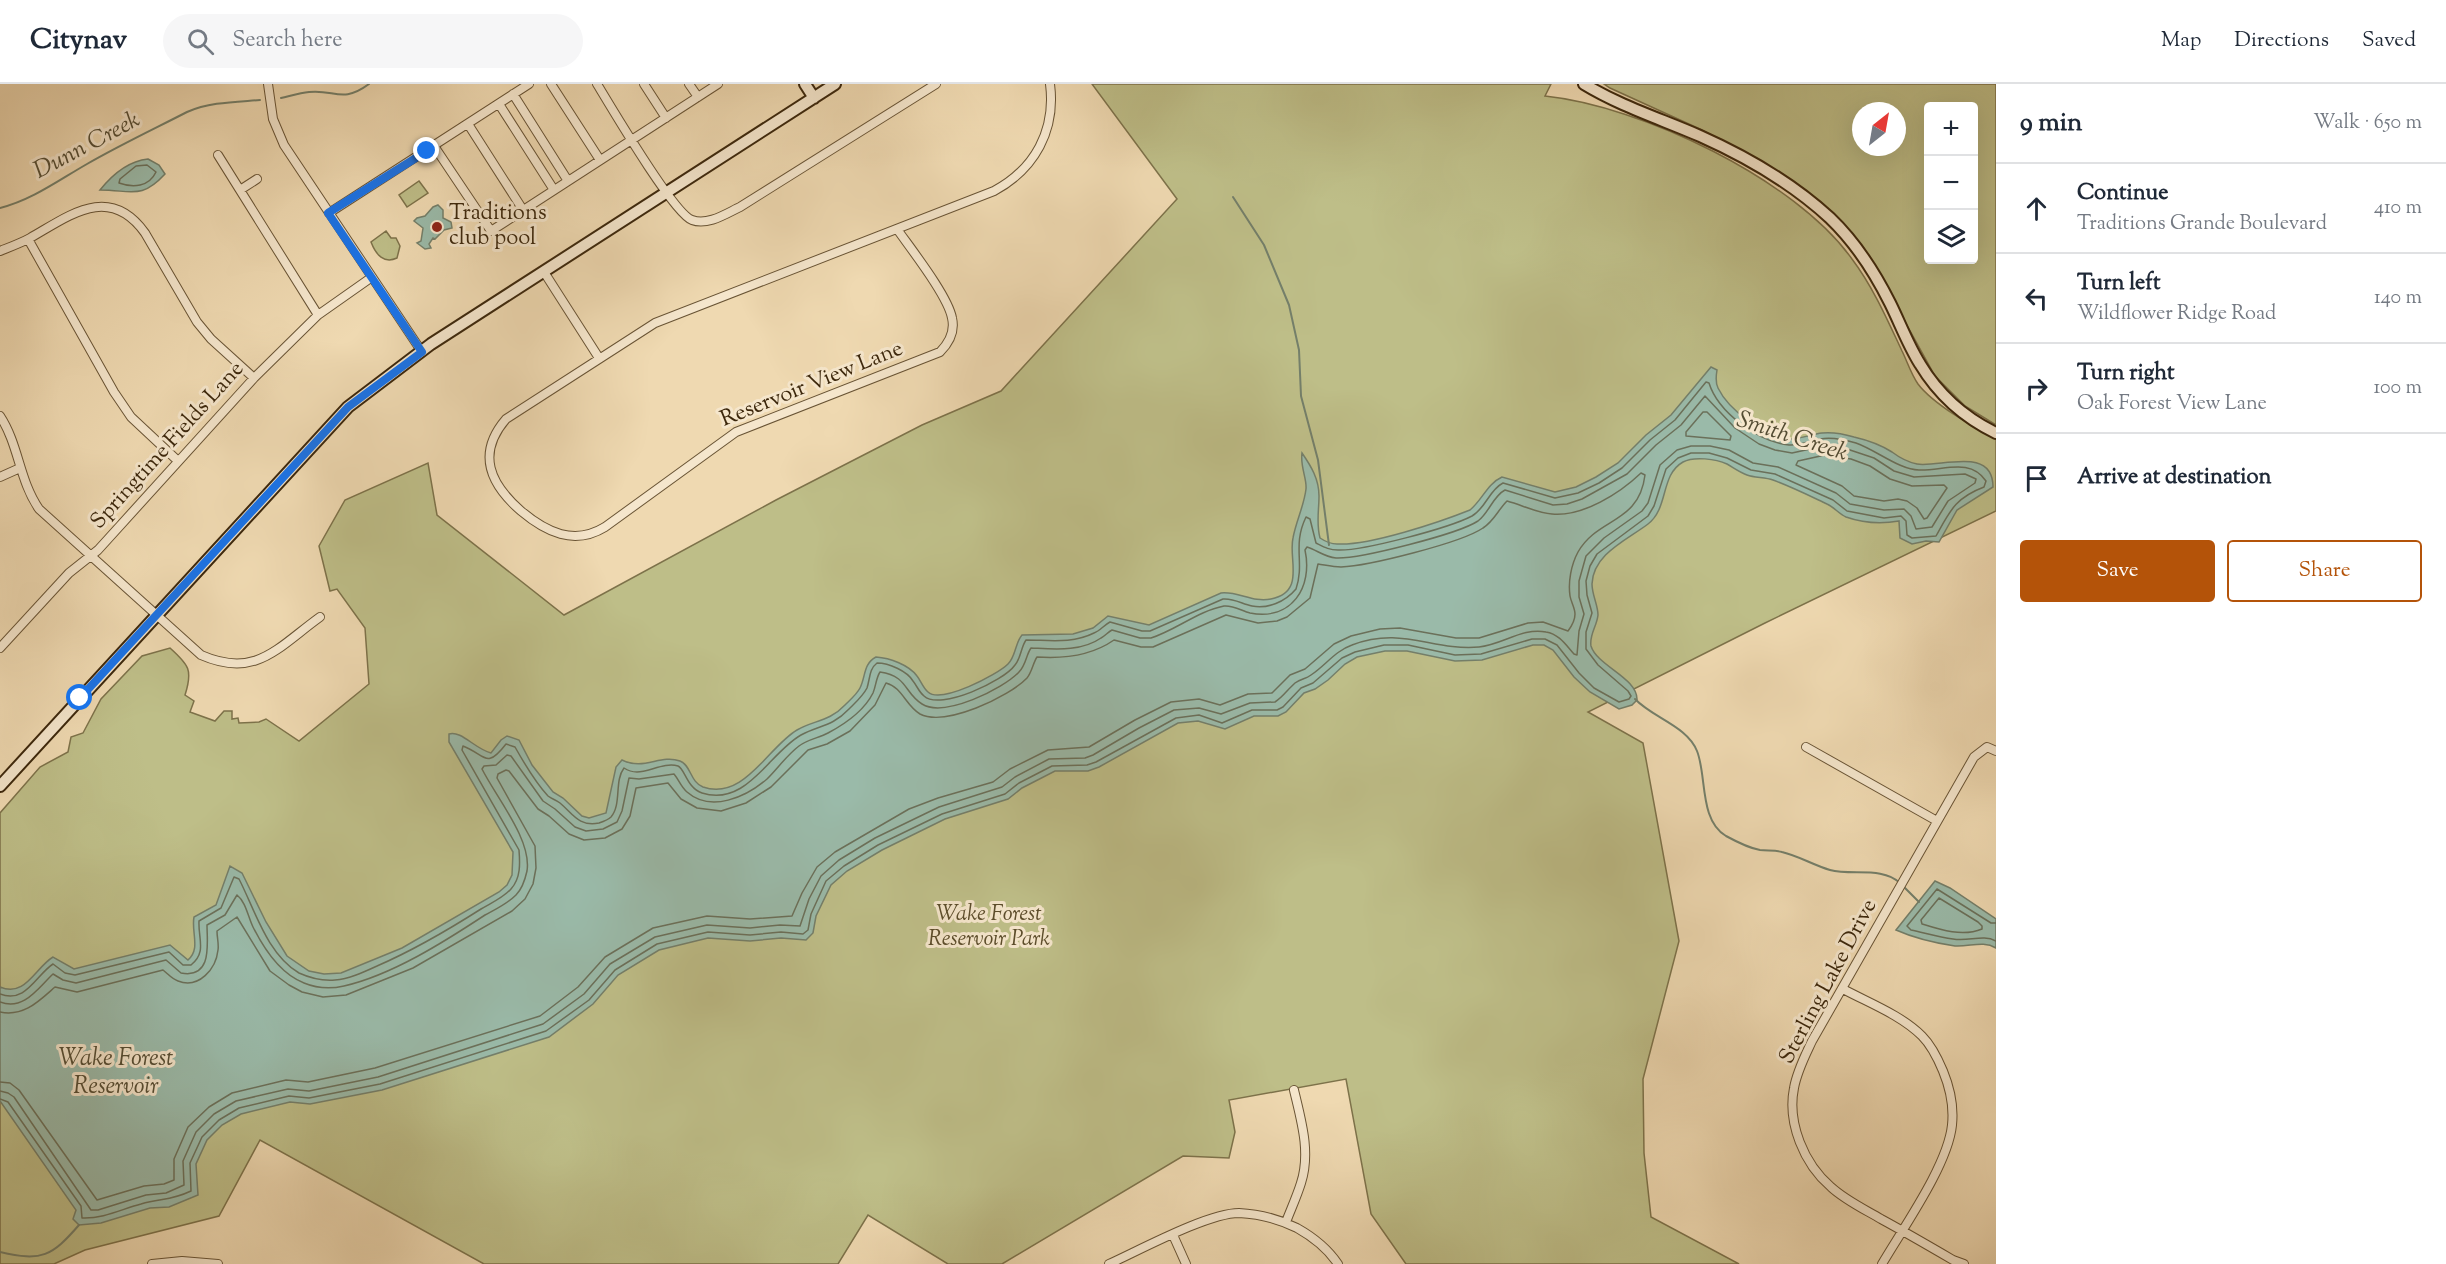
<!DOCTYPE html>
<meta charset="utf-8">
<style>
:root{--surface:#fff;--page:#f6f6f7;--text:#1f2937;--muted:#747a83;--line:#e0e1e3;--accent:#b45309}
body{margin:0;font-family:"Sorts Mill Goudy",serif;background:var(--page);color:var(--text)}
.controls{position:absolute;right:18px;top:18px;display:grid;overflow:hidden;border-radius:6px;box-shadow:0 6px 24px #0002}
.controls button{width:54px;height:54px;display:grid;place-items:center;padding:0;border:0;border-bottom:2px solid var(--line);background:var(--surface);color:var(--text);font:30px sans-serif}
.compass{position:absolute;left:1852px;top:18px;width:54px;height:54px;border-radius:50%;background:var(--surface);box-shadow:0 6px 24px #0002;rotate:31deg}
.stop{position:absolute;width:18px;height:18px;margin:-14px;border:4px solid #1a73e8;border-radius:50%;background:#fff}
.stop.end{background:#1a73e8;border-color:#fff;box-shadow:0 2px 6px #0008}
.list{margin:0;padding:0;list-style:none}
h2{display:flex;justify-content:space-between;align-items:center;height:78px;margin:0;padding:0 24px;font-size:26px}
h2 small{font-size:20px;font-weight:400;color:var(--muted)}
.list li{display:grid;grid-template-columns:39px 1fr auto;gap:18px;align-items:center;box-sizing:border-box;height:90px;padding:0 24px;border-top:2px solid var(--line)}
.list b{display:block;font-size:22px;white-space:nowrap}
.list p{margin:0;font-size:20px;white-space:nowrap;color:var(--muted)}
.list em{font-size:20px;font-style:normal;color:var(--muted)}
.actions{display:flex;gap:12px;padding:18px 24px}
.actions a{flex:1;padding:14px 0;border:2px solid var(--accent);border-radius:6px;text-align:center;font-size:21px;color:var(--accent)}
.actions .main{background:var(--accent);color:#fff}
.icon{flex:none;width:33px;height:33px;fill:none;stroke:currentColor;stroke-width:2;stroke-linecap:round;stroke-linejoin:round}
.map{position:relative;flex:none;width:1996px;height:1180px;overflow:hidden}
header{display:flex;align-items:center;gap:36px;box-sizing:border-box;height:84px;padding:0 30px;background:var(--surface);border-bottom:2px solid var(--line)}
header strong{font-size:28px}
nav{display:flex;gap:33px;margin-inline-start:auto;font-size:21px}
.search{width:420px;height:54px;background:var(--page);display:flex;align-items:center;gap:15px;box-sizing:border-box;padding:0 21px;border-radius:33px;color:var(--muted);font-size:22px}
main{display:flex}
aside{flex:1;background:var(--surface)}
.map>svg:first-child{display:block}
.green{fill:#bebe88;stroke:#7d724a;stroke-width:1.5;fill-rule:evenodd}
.water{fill:#9abaa9;stroke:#747f6a;stroke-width:1.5}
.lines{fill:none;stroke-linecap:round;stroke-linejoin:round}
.shore{stroke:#6b705a;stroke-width:1.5}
.stream{stroke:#747f6a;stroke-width:2}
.street-casing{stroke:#695435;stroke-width:10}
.secondary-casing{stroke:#3c270c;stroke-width:14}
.street{stroke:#f5e6cc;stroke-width:8}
.secondary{stroke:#f5e6cc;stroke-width:10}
.route{stroke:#1a73e8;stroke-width:8}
.poi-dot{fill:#8f2418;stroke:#f5e6cc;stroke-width:2}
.labels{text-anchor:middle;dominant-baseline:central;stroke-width:6;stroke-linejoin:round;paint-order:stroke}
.poi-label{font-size:22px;fill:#3c270c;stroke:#f5e6cc;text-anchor:start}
.street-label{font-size:22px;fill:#3c270c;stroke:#f5e6cc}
.park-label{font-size:22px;font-style:italic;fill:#5c4d2b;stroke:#f5e6cc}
.water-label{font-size:24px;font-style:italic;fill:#544c33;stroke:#f5e6cc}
</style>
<header>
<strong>Citynav</strong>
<div class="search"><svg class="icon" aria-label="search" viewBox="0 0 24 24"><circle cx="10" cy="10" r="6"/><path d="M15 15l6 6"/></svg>Search here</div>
<nav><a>Map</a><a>Directions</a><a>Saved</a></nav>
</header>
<main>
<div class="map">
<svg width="1996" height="1180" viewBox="0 0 1996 1180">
<rect width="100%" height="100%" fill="#efd9b1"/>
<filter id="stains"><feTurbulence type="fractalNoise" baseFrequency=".00333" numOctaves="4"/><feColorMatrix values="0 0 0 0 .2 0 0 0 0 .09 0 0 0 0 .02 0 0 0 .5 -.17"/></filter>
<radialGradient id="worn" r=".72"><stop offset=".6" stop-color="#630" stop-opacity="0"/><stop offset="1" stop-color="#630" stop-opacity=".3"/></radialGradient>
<path class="green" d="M1092 0H1551L1545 12C1641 22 1795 95 1852 175 1873 203 1887 235 1902 267 1907 277 1911 290 1918 300 1932 319 1974 344 1996 355V427L1765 539 1588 628 1643 659 1679 857 1643 995 1644 1069 1651 1133 1739 1180H1406L1371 1130 1346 995 1229 1016 1235 1048 1229 1074 1183 1072 1002 1180H948L868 1131 838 1180H484L260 1056 219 1132 85 1166 54 1180H0V729L40 683 68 668 71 653 83 649 101 615 142 572 170 564C189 581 193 586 185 611L194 617 190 628 215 637 224 627H232V635L238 634 239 639 259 638 266 635 299 657 369 600 365 544 337 505 330 507 319 462 345 416 428 379 437 431 564 531 776 416 922 341 1001 307 1177 115Z
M1604 0H1996V341L1965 322 1935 292 1872 178 1762 79 1702 46 1610 4ZM1928 22H1974V176H1928ZM1861 27H1897V63H1861Z
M419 97 428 109 407 123 399 111Z
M386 147 391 154H396L400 162 397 174C384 180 376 171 371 158Z"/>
<path class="water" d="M148 75 159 81 165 90C141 116 132 106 100 106 112 91 129 77 148 75Z
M438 121 443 126V134L451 138 452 144 444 146 435 155 433 154 429 160 431 164 425 165 417 159 421 157 423 144 414 137 417 134 425 132 433 123Z
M1711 283 1717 286C1716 292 1715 298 1718 304 1728 325 1766 355 1791 355 1801 355 1812 350 1822 349 1832 348 1844 350 1854 353 1867 356 1881 361 1892 368 1900 374 1907 378 1917 380 1939 384 1993 361 1993 403L1957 426 1939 458 1926 457 1912 460 1900 454 1899 437C1882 440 1863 439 1846 433 1839 430 1834 423 1827 420 1810 412 1792 403 1773 396 1765 393 1755 394 1747 391 1739 388 1734 384 1727 380 1716 375 1694 372 1683 378 1660 391 1669 424 1648 440 1627 456 1593 470 1592 500 1592 511 1598 521 1598 531 1597 542 1589 551 1591 562 1597 582 1638 594 1637 616L1632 621 1619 625 1590 608 1574 593 1553 566 1544 561H1533L1482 576 1455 577 1407 567H1385L1357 573 1345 580 1328 596 1315 605 1304 609 1286 628 1278 632H1254L1225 645 1198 637 1178 639 1099 683 1088 687H1055L1022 704 1008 715 945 735 882 766 847 787 831 801 816 832 813 849 806 856 781 854 750 857 708 854 659 866 618 891 593 920 549 953 382 1006 310 1020 290 1018 241 1030 222 1041 207 1056 196 1080 198 1111 169 1123 150 1124 101 1139 79 1141 73 1135 76 1126 0 1017V903C25 914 35 884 53 873L74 885 170 861 188 876C201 865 191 848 194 833L216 821 230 782 242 789 266 838 287 872 309 887 324 890 341 889 402 864 499 808 507 801 512 791 513 768 449 658V650C461 646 475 665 491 669L501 656 507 652 519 656 532 681 553 708 563 714 582 732 589 734 606 729 616 683 622 676C644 687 660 670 680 677 691 681 690 698 703 703 744 717 768 663 797 646 814 636 829 638 845 621 850 616 857 610 860 604 866 592 863 580 876 573 890 574 909 581 917 592 921 597 923 604 928 608 941 620 997 591 1008 580 1016 572 1015 559 1022 551L1073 550 1093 544 1108 532 1149 541 1221 509C1238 507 1253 519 1271 515 1306 508 1288 475 1293 454 1296 437 1304 422 1306 405 1307 394 1300 383 1302 369 1311 382 1319 395 1319 412 1319 427 1316 439 1320 454 1326 458 1330 460 1337 460 1369 462 1440 438 1470 426 1483 415 1487 400 1502 393L1555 408 1576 403 1596 393 1618 379 1646 351 1671 331Z
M1935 797 1950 804 1996 835V864C1983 856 1970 863 1955 862 1935 859 1914 854 1896 846Z"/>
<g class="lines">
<path class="shore" d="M147 81 156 88C149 103 133 104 119 99L120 95 136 82Z
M1703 328H1707L1731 352 1730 356 1686 352V348Z
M1825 371 1851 375 1870 382 1890 395 1912 402 1944 401 1947 404 1927 434 1924 435 1917 424 1907 417 1898 415 1884 417 1854 412 1842 402 1796 381 1798 377Z
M1939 814 1978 838 1982 842V845C1963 853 1941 846 1922 840L1921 836Z
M1996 839H1991L1937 805 1907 842 1911 846C1925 849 1939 853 1953 855 1968 858 1983 850 1996 857
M0 910C26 920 36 891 53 880L65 889 75 891 169 868 183 881H191C207 868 198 855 199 837L221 824 234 793 239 795C255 826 267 870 299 889 310 894 323 897 335 896 349 895 364 888 377 882 414 866 448 846 481 825 491 819 503 814 511 805 521 794 520 779 519 766L462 666 463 662C486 671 486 686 506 660L515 663C524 679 535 698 548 712 552 715 556 716 560 719 573 730 579 743 599 739 602 738 608 736 611 733 622 720 614 697 624 684 627 686 633 688 637 688 649 688 665 678 678 682 685 685 687 704 702 709 747 723 769 669 801 651 819 641 832 643 849 625 855 619 863 612 867 604 870 595 869 585 877 579 889 579 907 587 913 597 917 602 919 608 924 612 940 627 1004 597 1015 581 1021 574 1021 563 1026 556 1049 556 1072 560 1094 549 1100 547 1104 541 1110 538L1142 547H1150L1223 515C1234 514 1242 520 1252 522 1268 525 1285 518 1296 505 1305 478 1292 462 1306 433L1310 435 1316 459C1324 463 1329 466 1338 466 1363 467 1449 444 1472 432 1486 424 1489 406 1503 399L1555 414 1578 409 1599 399 1622 384 1650 356 1675 336 1706 298 1709 299C1718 328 1758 358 1789 361 1799 362 1810 357 1820 355 1831 353 1846 356 1856 359 1876 366 1900 386 1919 386 1943 387 1970 373 1986 397L1984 403C1955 414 1950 427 1936 452L1912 454 1907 451 1906 437 1901 432 1884 434 1847 427 1833 416 1775 390 1751 386 1727 374 1709 369H1691L1678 374 1666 385 1654 422 1648 432 1597 470 1590 482 1586 497 1587 511 1592 529 1586 548V565L1598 581 1628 607 1631 612 1629 615 1619 618 1594 604 1579 589 1557 561 1545 555H1532L1481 570 1455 571 1408 561H1384L1355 568 1342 574 1313 599 1301 604 1283 623 1277 626H1252L1222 639 1199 631 1176 634 1096 678 1087 681 1052 682 1019 699 1005 710 942 730 878 761 844 782 826 797 811 830 808 846 803 850 781 848 750 851 708 848 657 860 615 886 589 916 546 947 380 1000 309 1014 289 1012 239 1024 219 1036 202 1053 190 1079 191 1107C170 1117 161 1114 141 1120 122 1125 103 1135 82 1134L81 1122 8 1018 0 1015
M0 918C24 927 38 904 53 890L63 896 76 899 166 876 181 889C213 895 207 859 207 841L225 831 237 811C246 818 248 833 253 843 264 865 280 890 304 899 316 904 331 905 344 902 392 891 444 858 485 831 496 825 507 820 516 811 522 805 525 796 527 787 532 756 496 713 482 685L484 682 496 681 507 671 511 672 543 717 555 725 575 743 586 747 603 745 617 738 622 727 629 694 639 695 674 690C679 696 681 703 687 708 711 729 746 713 767 695 778 684 787 671 799 662 808 655 819 654 828 649 845 640 864 627 873 609 876 602 876 594 880 588 908 592 904 609 922 620 944 634 1003 605 1019 588 1026 581 1026 571 1031 564 1054 565 1081 568 1101 554 1105 552 1108 548 1112 546L1140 554H1151C1176 546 1198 527 1224 522 1233 521 1242 527 1250 529 1292 537 1313 503 1305 466L1307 463C1317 466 1324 473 1336 474 1360 475 1458 450 1478 437 1489 429 1493 412 1505 406L1553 421 1567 420 1582 415 1627 390 1656 361 1681 341 1705 312 1735 344 1759 360 1775 366 1792 369 1824 362 1844 364 1874 374 1894 387 1914 393 1965 390 1976 395 1975 399 1948 417 1932 443 1916 445 1911 432 1904 425 1884 426 1850 420 1836 409 1778 383 1753 379 1729 366 1710 362H1691L1677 366 1660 381 1648 419 1642 427 1604 454 1586 472 1579 497V513L1584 530 1579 547 1577 571 1574 570C1566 561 1559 550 1546 548 1523 543 1502 561 1479 563 1432 567 1402 542 1352 561 1335 567 1326 581 1311 591 1306 595 1300 595 1295 599 1288 605 1283 613 1275 618L1250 619 1221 630 1199 624 1174 626 1139 644 1093 671 1085 674 1049 675 1015 693 1002 703 939 723 875 754 839 776 821 792 809 815 800 842 780 841 750 844 707 841 655 853 610 880 584 910 543 940 378 993 309 1007 288 1005 236 1017 214 1030 196 1048 183 1077 184 1101 166 1109 146 1111 98 1126H91L14 1013 8 1009 0 1007
M0 928C24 933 39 917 55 903L77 908 163 886C168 890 172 895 178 897 199 905 216 885 218 866 219 860 217 854 217 847L237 833 270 887 289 901 302 908 323 913 346 911 413 884 512 827 525 815 533 800 536 784 535 762 497 694 498 690 506 686 509 687 538 725 549 732 569 750 584 756 605 754 622 745 630 732 636 704 668 699 681 715 697 724 721 727 746 719 771 703 808 666 827 660 850 647 875 621 886 599C902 603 906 622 920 630 945 643 1009 613 1027 594 1032 588 1033 579 1037 573 1065 575 1091 572 1114 556L1141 563H1153L1226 531 1258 539 1277 537 1287 533 1310 514 1318 480C1325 481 1333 483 1341 483 1368 482 1461 459 1483 444 1494 437 1498 426 1507 417 1522 421 1537 429 1552 430 1583 433 1620 409 1641 389L1645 391C1639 440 1598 433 1578 468 1571 481 1568 498 1570 512 1571 518 1575 524 1575 530 1575 536 1571 543 1568 547L1543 538 1528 539 1479 554H1456L1400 544 1380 545 1351 552 1334 560 1305 585 1290 591 1272 609 1248 610 1220 621 1199 615 1171 618 1135 636 1089 663 1048 666 1010 685 993 698 938 714 909 725 835 768 817 783 802 809 792 832 750 835 707 832 653 844 605 873 578 903 540 932 375 984 308 998 286 996 232 1009 209 1023 188 1043 174 1075V1096L164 1100 144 1102 97 1116 19 1006 10 999 0 998"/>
<path class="stream" d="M281 14C290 12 300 9 309 8 335 5 342 20 369 0
M1233 113 1264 161 1289 221 1299 266 1301 312 1318 376 1329 461
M0 124C32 116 59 96 87 80 120 61 154 45 187 28 210 18 235 18 260 16
M1635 615C1653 634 1687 642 1697 667 1707 692 1699 736 1726 752 1737 758 1748 764 1760 766 1767 767 1775 766 1782 768 1799 772 1813 781 1830 786 1852 792 1882 782 1900 799
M1904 803 1919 818
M0 1168C42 1178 52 1172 79 1141"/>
<g class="street-casing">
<path id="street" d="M268 0 273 35 284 61 422 268
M551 0 600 76
M597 0C611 23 674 130 692 136 708 142 727 129 740 123L936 0
M644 0 666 34
M689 0 698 13
M513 10 568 97
M499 20 554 106
M468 40 523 126
M434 62 491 147 718 0
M218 71 318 231
M240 106 257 95
M329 129 529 0
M897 145C911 165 948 212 952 234 955 247 950 258 940 268L736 348 605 443C574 462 546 448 521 427 490 400 476 370 506 335L655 239 994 107C1035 85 1056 46 1050 0
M28 155 114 308 131 333 178 377
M0 167C10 163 21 159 30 154 69 132 109 99 145 149L197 238 211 255 254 294
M544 188 599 274
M0 332C19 361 19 396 39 425L201 571C256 595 277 564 320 533
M0 393 20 384
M0 564 69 489 98 466 254 294 318 231 372 193
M1806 663 1937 737
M1843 905C1869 919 1901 931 1922 952 1931 961 1938 975 1943 987 1950 1004 1954 1022 1952 1041 1948 1081 1903 1144 1882 1180
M1286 1138C1291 1125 1297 1112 1301 1099 1311 1068 1301 1036 1294 1006
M1173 1151 1186 1180
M152 1180 182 1177 218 1180
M1109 1180C1140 1166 1208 1129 1239 1129 1259 1130 1279 1135 1297 1144 1313 1153 1328 1165 1338 1180
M1964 1180 1953 1176C1929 1162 1905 1148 1881 1135 1864 1125 1845 1116 1831 1103 1804 1080 1787 1039 1794 1004 1797 987 1805 972 1812 957L1974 673 1987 663 1996 667"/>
</g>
<g class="secondary-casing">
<path id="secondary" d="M805 0 814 14
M1584 0C1620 22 1661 35 1700 52 1747 73 1792 99 1830 134 1854 157 1875 189 1890 219 1900 239 1908 261 1920 280 1938 310 1965 334 1996 349
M0 702 348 323 431 260 835 0"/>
</g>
<use href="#street" class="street"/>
<use href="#secondary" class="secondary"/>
</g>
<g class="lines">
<path class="route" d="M80 614 348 323 422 268 328 129 427 67"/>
</g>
<circle class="poi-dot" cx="437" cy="143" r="6"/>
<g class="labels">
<g class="poi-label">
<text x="449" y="130">Traditions<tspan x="449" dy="25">club pool</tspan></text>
</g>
<g class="street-label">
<text transform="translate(812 301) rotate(-22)">Reservoir View Lane</text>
<text transform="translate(168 362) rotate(-48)">Springtime Fields Lane</text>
<text transform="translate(1829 898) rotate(-62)">Sterling Lake Drive</text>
</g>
<g class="park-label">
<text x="989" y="831">Wake Forest<tspan x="989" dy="25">Reservoir Park</tspan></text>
</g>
<g class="water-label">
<text transform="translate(87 62) rotate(-28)">Dunn Creek</text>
<text transform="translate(1792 353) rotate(18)">Smith Creek</text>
<text x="116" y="975">Wake Forest<tspan x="116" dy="28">Reservoir</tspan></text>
</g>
</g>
<rect width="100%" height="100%" filter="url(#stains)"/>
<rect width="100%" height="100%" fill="url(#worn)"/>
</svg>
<div class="controls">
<button>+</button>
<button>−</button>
<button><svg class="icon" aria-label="layers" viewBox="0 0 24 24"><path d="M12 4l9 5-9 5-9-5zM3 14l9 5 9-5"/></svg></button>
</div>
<svg class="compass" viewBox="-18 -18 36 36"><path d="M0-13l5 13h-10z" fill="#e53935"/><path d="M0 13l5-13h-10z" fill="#747a83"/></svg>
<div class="stop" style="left:80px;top:614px"></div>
<div class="stop end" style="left:427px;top:67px"></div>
</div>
<aside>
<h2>9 min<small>Walk · 650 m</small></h2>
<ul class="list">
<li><svg class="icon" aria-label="ahead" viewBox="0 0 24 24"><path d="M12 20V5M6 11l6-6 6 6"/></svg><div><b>Continue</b><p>Traditions Grande Boulevard</p></div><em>410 m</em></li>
<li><svg class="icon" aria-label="left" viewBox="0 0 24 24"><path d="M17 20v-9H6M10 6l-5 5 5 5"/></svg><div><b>Turn left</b><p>Wildflower Ridge Road</p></div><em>140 m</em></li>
<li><svg class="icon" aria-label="right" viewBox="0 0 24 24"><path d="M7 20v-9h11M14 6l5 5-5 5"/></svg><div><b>Turn right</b><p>Oak Forest View Lane</p></div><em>100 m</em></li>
<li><svg class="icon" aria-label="arrive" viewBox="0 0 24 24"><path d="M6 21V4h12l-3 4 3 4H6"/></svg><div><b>Arrive at destination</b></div></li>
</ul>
<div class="actions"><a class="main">Save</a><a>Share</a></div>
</aside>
</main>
